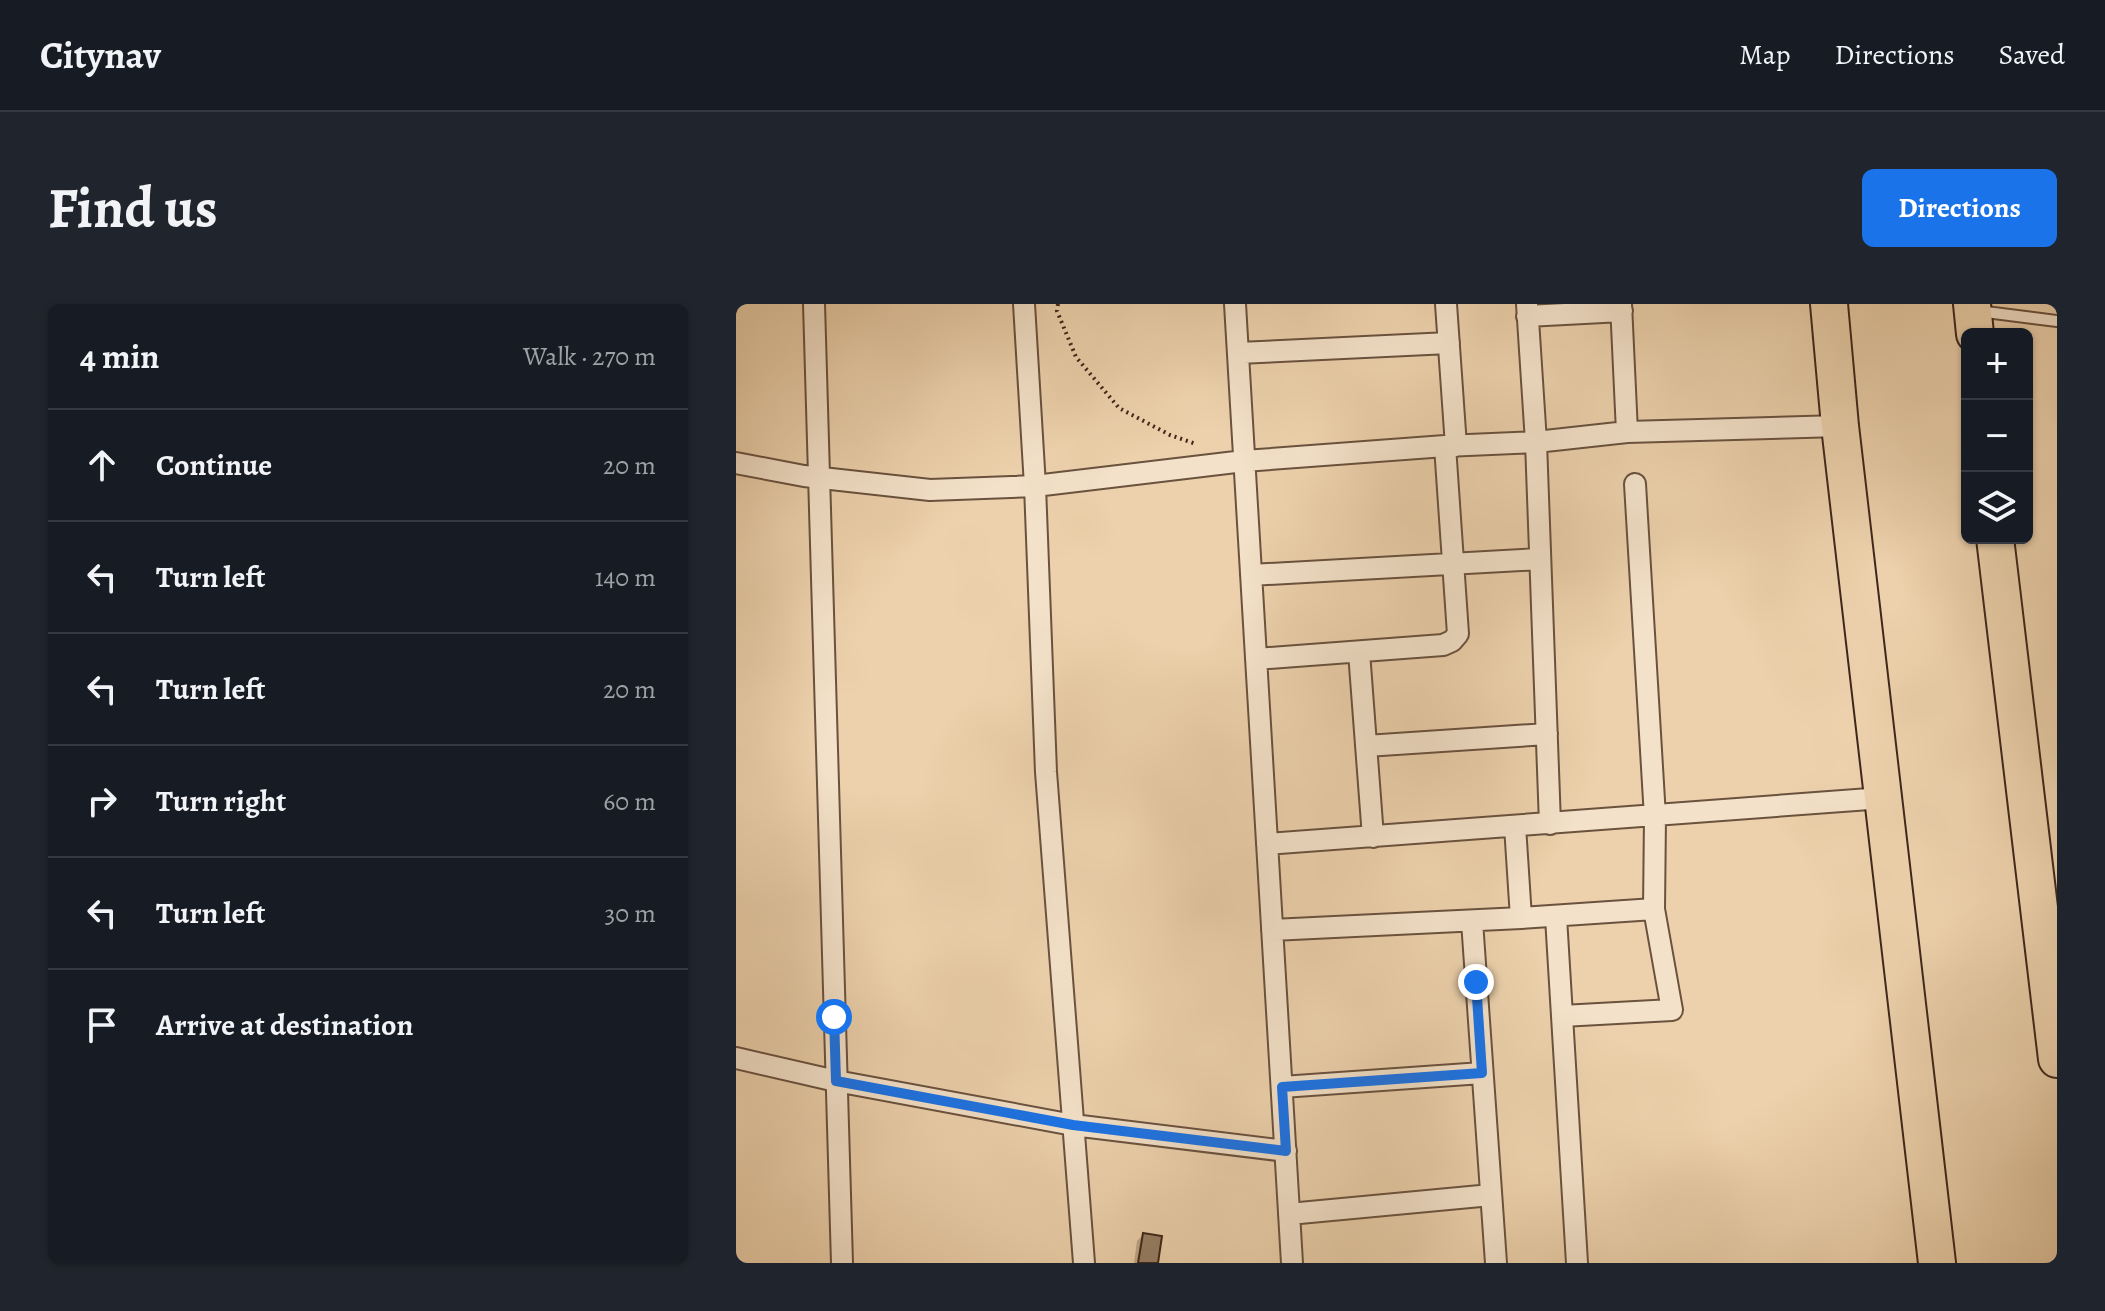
<!DOCTYPE html>
<meta charset="utf-8">
<style>
:root{--surface:#171b24;--page:#20242c;--text:#f1f3f6;--muted:#9ea1a6;--line:#363941;--accent:#1a73e8}
body{margin:0;font-family:Alegreya,serif;background:var(--page);color:var(--text)}
.controls{position:absolute;right:24px;top:24px;display:grid;overflow:hidden;border-radius:12px;box-shadow:0 2px 6px #0004}
.controls button{width:72px;height:72px;display:grid;place-items:center;padding:0;border:0;border-bottom:2px solid var(--line);background:var(--surface);color:var(--text);font:40px sans-serif}
.stop{position:absolute;width:24px;height:24px;margin:-18px;border:6px solid #1a73e8;border-radius:50%;background:#fff}
.stop.end{background:#1a73e8;border-color:#fff;box-shadow:0 2px 8px #0008}
.list{margin:0;padding:0;list-style:none}
h2{display:flex;justify-content:space-between;align-items:center;height:104px;margin:0;padding:0 32px;font-size:34px}
h2 small{font-size:26px;font-weight:400;color:var(--muted)}
.list li{display:grid;grid-template-columns:52px 1fr auto;gap:24px;align-items:center;box-sizing:border-box;height:112px;padding:0 32px;border-top:2px solid var(--line)}
.list b{display:block;font-size:30px;white-space:nowrap}
.list em{font-size:26px;font-style:normal;color:var(--muted)}
.icon{flex:none;width:44px;height:44px;fill:none;stroke:currentColor;stroke-width:2;stroke-linecap:round;stroke-linejoin:round}
.map{position:relative;flex:none;width:1321px;height:959px;overflow:hidden;border-radius:12px}
header{display:flex;align-items:center;gap:48px;box-sizing:border-box;height:112px;padding:0 40px;background:var(--surface);border-bottom:2px solid var(--line)}
header strong{font-size:38px}
nav{display:flex;gap:44px;margin-inline-start:auto;font-size:28px}
.intro{display:flex;align-items:center;justify-content:space-between;box-sizing:border-box;height:192px;padding:0 48px}
h1{margin:0;font-size:56px}
.button{padding:20px 36px;border-radius:12px;background:var(--accent);color:#fff;font-size:28px;font-weight:700}
main{display:flex;gap:48px;padding:0 48px}
aside{flex:1;background:var(--surface);border-radius:12px;box-shadow:0 2px 6px #0004}
.map>svg:first-child{display:block}
.shadow{fill:#0003}
.building{fill:#987f66;stroke:#3e271b;stroke-width:2}
.lines{fill:none;stroke-linecap:round;stroke-linejoin:round}
.lane-casing{stroke:#6a523f;stroke-width:14}
.street-casing{stroke:#6a523f;stroke-width:24}
.highway-casing{stroke:#3e271b;stroke-width:40}
.path{stroke:#3e271b;stroke-width:4;stroke-dasharray:2 4;stroke-linecap:butt}
.lane{stroke:#f3e1c9;stroke-width:10}
.street{stroke:#f3e1c9;stroke-width:20}
.highway{stroke:#ecd1ac;stroke-width:36}
.route{stroke:#1a73e8;stroke-width:10}
</style>
<header>
<strong>Citynav</strong>
<nav><a>Map</a><a>Directions</a><a>Saved</a></nav>
</header>
<div class="intro"><h1>Find us</h1><a class="button">Directions</a></div>
<main>
<aside>
<h2>4 min<small>Walk · 270 m</small></h2>
<ul class="list">
<li><svg class="icon" aria-label="ahead" viewBox="0 0 24 24"><path d="M12 20V5M6 11l6-6 6 6"/></svg><div><b>Continue</b></div><em>20 m</em></li>
<li><svg class="icon" aria-label="left" viewBox="0 0 24 24"><path d="M17 20v-9H6M10 6l-5 5 5 5"/></svg><div><b>Turn left</b></div><em>140 m</em></li>
<li><svg class="icon" aria-label="left" viewBox="0 0 24 24"><path d="M17 20v-9H6M10 6l-5 5 5 5"/></svg><div><b>Turn left</b></div><em>20 m</em></li>
<li><svg class="icon" aria-label="right" viewBox="0 0 24 24"><path d="M7 20v-9h11M14 6l5 5-5 5"/></svg><div><b>Turn right</b></div><em>60 m</em></li>
<li><svg class="icon" aria-label="left" viewBox="0 0 24 24"><path d="M17 20v-9H6M10 6l-5 5 5 5"/></svg><div><b>Turn left</b></div><em>30 m</em></li>
<li><svg class="icon" aria-label="arrive" viewBox="0 0 24 24"><path d="M6 21V4h12l-3 4 3 4H6"/></svg><div><b>Arrive at destination</b></div></li>
</ul>
</aside>
<div class="map">
<svg width="1321" height="959" viewBox="0 0 1321 959">
<rect width="100%" height="100%" fill="#ecd1ac"/>
<filter id="stains"><feTurbulence type="fractalNoise" baseFrequency=".0025" numOctaves="4"/><feColorMatrix values="0 0 0 0 .2 0 0 0 0 .09 0 0 0 0 .02 0 0 0 .5 -.17"/></filter>
<radialGradient id="worn" r=".72"><stop offset=".6" stop-color="#630" stop-opacity="0"/><stop offset="1" stop-color="#630" stop-opacity=".3"/></radialGradient>
<path class="shadow" d="M407 931 420 959H398L401 937Z"/>
<path class="building" d="M407 929 426 932 422 959H402Z"/>
<g class="lines">
<g class="lane-casing">
<path id="lane" d="M1242 7 1321 17"/>
</g>
<g class="street-casing">
<path id="street" d="M78 0 106 959
M288 0 299 182 310 468 348 959
M499 0 556 959
M710 0 720 142
M791 0 800 138 814 520
M885 0 891 128
M791 12 886 7
M502 49 713 39
M0 159 68 172 194 186 299 182 508 157 709 142 800 138 891 128 1104 122
M515 271 804 255
M623 348 637 533
M520 355 707 341 716 337 722 330 709 142
M630 442 811 430
M779 522 785 614
M531 540 1147 494
M820 613 841 959
M736 617 760 959
M536 626 785 614 918 605
M826 712 936 706 918 605 919 513 899 180
M0 754 100 777 337 821 550 847
M546 783 746 769
M553 910 755 891"/>
</g>
<g class="highway-casing">
<path id="highway" d="M1093 0 1104 122 1201 959
M1236 0 1239 30
M1259 234 1321 755"/>
</g>
<path class="path" d="M322 0 321 7 340 53 383 104 434 131 460 140"/>
<use href="#lane" class="lane"/>
<use href="#street" class="street"/>
<use href="#highway" class="highway"/>
</g>
<g class="lines">
<path class="route" d="M98 713 100 777 337 821 550 847 546 783 746 769 740 678"/>
</g>
<rect width="100%" height="100%" filter="url(#stains)"/>
<rect width="100%" height="100%" fill="url(#worn)"/>
</svg>
<div class="controls">
<button>+</button>
<button>−</button>
<button><svg class="icon" aria-label="layers" viewBox="0 0 24 24"><path d="M12 4l9 5-9 5-9-5zM3 14l9 5 9-5"/></svg></button>
</div>
<div class="stop" style="left:98px;top:713px"></div>
<div class="stop end" style="left:740px;top:678px"></div>
</div>
</main>
